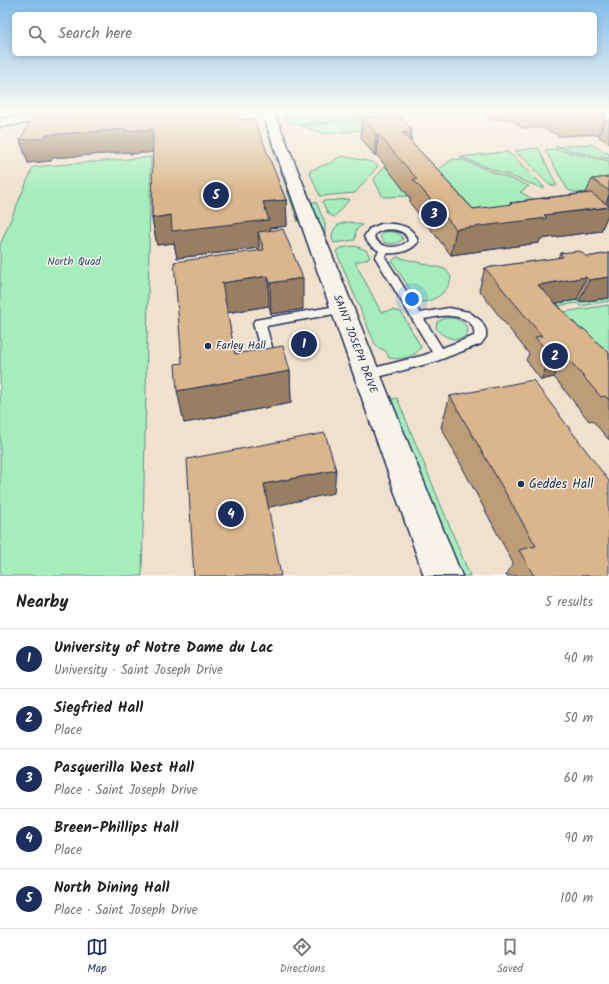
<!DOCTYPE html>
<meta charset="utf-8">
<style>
:root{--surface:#fff;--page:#f2f2f2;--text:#202124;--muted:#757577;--line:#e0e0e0;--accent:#1b2f5e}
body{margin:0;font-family:Kalam,sans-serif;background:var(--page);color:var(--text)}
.you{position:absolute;left:412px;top:299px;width:14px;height:14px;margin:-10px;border:3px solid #fff;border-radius:50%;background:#1a73e8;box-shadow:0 0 0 6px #1a73e833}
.badge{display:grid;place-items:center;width:26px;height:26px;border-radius:50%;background:var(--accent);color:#fff;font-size:13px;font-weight:700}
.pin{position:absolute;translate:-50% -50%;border:2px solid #fff;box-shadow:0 1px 4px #0006}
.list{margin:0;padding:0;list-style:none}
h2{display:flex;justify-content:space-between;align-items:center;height:52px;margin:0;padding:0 16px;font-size:17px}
h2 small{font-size:13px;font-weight:400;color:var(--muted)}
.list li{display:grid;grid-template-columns:26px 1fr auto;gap:12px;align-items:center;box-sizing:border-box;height:60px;padding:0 16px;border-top:1px solid var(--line)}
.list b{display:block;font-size:15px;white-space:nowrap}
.list p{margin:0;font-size:13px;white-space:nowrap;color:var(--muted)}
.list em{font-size:13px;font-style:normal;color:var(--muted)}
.icon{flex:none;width:22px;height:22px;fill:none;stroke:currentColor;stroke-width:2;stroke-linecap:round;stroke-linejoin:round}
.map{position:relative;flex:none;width:609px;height:576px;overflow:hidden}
.search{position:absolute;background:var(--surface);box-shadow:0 2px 6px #0003;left:12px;right:12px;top:12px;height:44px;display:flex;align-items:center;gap:10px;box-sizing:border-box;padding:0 14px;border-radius:6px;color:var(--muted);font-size:15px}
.sheet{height:352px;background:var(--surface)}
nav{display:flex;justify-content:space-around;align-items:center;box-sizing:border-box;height:56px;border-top:1px solid var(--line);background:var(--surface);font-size:11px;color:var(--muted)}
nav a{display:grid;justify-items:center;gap:2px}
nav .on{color:var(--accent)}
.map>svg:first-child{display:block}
.built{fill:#efe1cc}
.green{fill:#a5edba;stroke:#608e8c}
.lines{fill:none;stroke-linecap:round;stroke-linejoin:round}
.service-casing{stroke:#1b2f5e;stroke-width:3}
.minor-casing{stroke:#1b2f5e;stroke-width:3}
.service{fill:#f7f3e8;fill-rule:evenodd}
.minor{fill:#f7f3e8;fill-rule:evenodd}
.wall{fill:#bc9d78;stroke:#1b2f5e}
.shaded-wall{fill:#997f62;stroke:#1b2f5e}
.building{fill:#dbb68c;stroke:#1b2f5e}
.poi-dot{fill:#1b2f5e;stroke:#f7f3e8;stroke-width:1.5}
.labels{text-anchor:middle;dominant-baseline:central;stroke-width:3;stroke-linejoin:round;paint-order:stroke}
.park-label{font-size:11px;fill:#375570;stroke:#f7f3e8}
.street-label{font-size:11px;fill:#1b2f5e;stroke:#f7f3e8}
.poi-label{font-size:11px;fill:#1b2f5e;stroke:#f7f3e8;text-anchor:start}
.near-poi-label{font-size:13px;fill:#1b2f5e;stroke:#f7f3e8;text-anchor:start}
</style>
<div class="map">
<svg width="609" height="576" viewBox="0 0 609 576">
<rect width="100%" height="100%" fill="#f7f3e8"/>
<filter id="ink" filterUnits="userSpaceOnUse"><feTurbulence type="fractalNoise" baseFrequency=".025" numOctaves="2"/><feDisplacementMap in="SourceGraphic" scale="8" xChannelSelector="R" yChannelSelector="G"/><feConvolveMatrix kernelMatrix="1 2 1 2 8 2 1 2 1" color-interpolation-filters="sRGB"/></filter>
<g filter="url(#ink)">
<path class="built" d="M0 112H609V576H0Z"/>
<path class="green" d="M283 112H388L385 115 296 125 288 122Z
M372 118V129L326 134 301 126Z
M267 132H269L301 221 298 222Z
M591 144 609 154V159L555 147Z
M537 148 539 149 557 186C547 188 535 169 528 162 524 159 519 155 514 152L515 151Z
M553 149 609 161V189L578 193 568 190 545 150Z
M504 152H508L517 160 545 188H542L460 157Z
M341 156 373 162 378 166 355 193 320 196 309 171 332 162Z
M151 157 142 576H0V245L33 167Z
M452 159 463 160 529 186 520 192 533 199 536 203 469 212 437 171Z
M385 166 394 177H396L409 196 383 197 375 182 374 179Z
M350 199 334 217 328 214 322 201Z
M313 202H316L325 223V234L323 235 311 206Z
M350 222 362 225 356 230 355 240 334 243 332 238C333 226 338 223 350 222Z
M384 232C391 231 400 232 403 239L396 244 385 243 380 237Z
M355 246 366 250 370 257 365 260 355 262 381 312 393 310 401 312 420 345 421 347C415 358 400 360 389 358L386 351 377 347 375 344 336 251 340 248Z
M397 257 445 269 451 276C450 292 433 303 418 302L392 261Z
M609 298V301L580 306 577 303 550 307 555 302 557 303 577 300 579 302Z
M609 305V368L557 313Z
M445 318C455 317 464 320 468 330 465 346 442 338 436 328L437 322Z
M397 398 470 576H459L389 400Z"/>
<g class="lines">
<g class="service-casing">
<path id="service" d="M381 224C396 223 414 225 418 242 411 251 399 254 388 253L385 257 420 313 449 308 469 312 481 321 486 330V337L481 344 434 362 367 380 362 379 360 375 362 371 425 355 432 352 375 257 379 251 369 244 364 237 369 229ZM383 230C393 229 406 229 408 241 398 250 381 249 374 237L376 233ZM441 316C454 315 477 318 474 336L442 348 424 319Z
M342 305 346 306 348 309 346 312 266 326 277 364 275 367 270 369 265 367 253 323 255 320Z"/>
</g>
<g class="minor-casing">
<path id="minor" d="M44 112H77L75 115 71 116 0 127V119Z
M262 112H274L462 576H424Z"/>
</g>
<use href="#service" class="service"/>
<use href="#minor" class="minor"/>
</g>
<path class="wall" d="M481 112H606L599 134 560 136 542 128H523L509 119 490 120Z
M362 118 412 129 411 142 444 176V178L473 209 510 205V203L526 201V200L586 193 592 179 609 177V212L601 231 540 239 539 243 451 255 410 203V198L377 155H374L361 138Z
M240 120 286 200 287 226 270 228V231L303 309 271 314 269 306 227 313 235 354 290 371 291 403 184 423 182 363 259 251V248L177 258 174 243 157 245 152 218 153 152 130 154V152L52 158 51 161 28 163 20 140Z
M605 120H609V143L599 137Z
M560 253 587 257 609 253V298L579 302 577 300 556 303 580 329 609 353V440L592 420 589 421 554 377 541 380 526 360 529 354 479 290 485 268 558 258Z
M450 396 609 576H506L513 563 441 427Z"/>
<path class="shaded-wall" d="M126 129H153L157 152 130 154V152L52 158 51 161 28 163 20 140 45 135Z
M412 132 409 153 402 133Z
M376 134H378L377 155H374Z
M609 195V212L601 231 540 239 539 243 451 255 456 229 544 215 604 208Z
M286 200 287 226 270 228V247L258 232 259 248 177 258 174 243 157 245 152 218 263 202Z
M268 276 269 306 225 313 222 283Z
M586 277 577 300 530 307 538 285Z
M609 277V298L579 302 589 280Z
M303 278V309L271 314 270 283Z
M564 354 554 377 541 380 551 356Z
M290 371 291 403 184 423 177 391Z
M336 470 334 493 266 508 264 484Z"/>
<path class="building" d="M76 112H237L240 120 254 119 286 200 263 202 269 220 172 231 171 215 152 218 153 129 125 131 126 129 45 135 44 138 20 140 34 115Z
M398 115 412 129H409L412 132 402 133 444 176H442L473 209 512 204 510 203 527 201 526 200 591 193 609 206V207L544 215 547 218 456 229 413 179H417L378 134H376L362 118Z
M609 177V191L592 179Z
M283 229 303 278 270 283 268 276 222 283 235 354 283 346 290 371 177 391 175 364 182 363 174 262 264 250 258 232Z
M580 251 587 257 609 253V277L589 280 586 277 538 285 580 329H584L601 346H602L609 353V400L605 396 601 397 564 354 551 356 535 337 542 336 485 268 563 257 560 253Z
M533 380 609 481V576H534L519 550 536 546 450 396Z
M325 433 336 470 264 484 281 576H194L187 459Z"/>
</g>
<linearGradient id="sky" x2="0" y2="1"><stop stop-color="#82bce9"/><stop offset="0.58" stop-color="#fbfaf5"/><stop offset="1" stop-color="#fbfaf5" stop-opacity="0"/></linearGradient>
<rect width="609" height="193" fill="url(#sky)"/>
<g class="poi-dot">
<circle cx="208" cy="346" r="4"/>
<circle cx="521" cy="484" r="4"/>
</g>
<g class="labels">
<g class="park-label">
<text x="74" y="262">North Quad</text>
</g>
<g class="street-label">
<text transform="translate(355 344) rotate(69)">SAINT JOSEPH DRIVE</text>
</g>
<g class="poi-label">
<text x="216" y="346">Farley Hall</text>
</g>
<g class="near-poi-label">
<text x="529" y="484">Geddes Hall</text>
</g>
</g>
</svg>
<div class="you"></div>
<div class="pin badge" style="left:304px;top:344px">1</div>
<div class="pin badge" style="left:555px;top:356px">2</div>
<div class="pin badge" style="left:434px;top:214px">3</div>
<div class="pin badge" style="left:231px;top:514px">4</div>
<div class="pin badge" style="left:216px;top:195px">5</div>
<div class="search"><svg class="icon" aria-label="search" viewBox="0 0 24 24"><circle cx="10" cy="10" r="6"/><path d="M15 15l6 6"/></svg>Search here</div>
</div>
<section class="sheet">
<h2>Nearby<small>5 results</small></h2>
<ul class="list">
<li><span class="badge">1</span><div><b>University of Notre Dame du Lac</b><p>University · Saint Joseph Drive</p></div><em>40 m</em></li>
<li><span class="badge">2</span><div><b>Siegfried Hall</b><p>Place</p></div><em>50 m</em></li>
<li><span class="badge">3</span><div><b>Pasquerilla West Hall</b><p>Place · Saint Joseph Drive</p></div><em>60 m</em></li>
<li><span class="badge">4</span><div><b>Breen-Phillips Hall</b><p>Place</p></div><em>90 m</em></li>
<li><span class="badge">5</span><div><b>North Dining Hall</b><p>Place · Saint Joseph Drive</p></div><em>100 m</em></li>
</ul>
</section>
<nav>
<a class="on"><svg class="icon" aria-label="map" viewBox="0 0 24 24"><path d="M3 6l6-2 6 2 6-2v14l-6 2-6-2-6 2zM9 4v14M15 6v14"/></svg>Map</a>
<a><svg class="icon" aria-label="directions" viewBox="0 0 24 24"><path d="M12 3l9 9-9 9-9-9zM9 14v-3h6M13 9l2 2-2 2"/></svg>Directions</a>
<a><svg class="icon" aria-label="saved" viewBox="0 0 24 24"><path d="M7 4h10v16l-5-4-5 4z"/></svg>Saved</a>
</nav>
